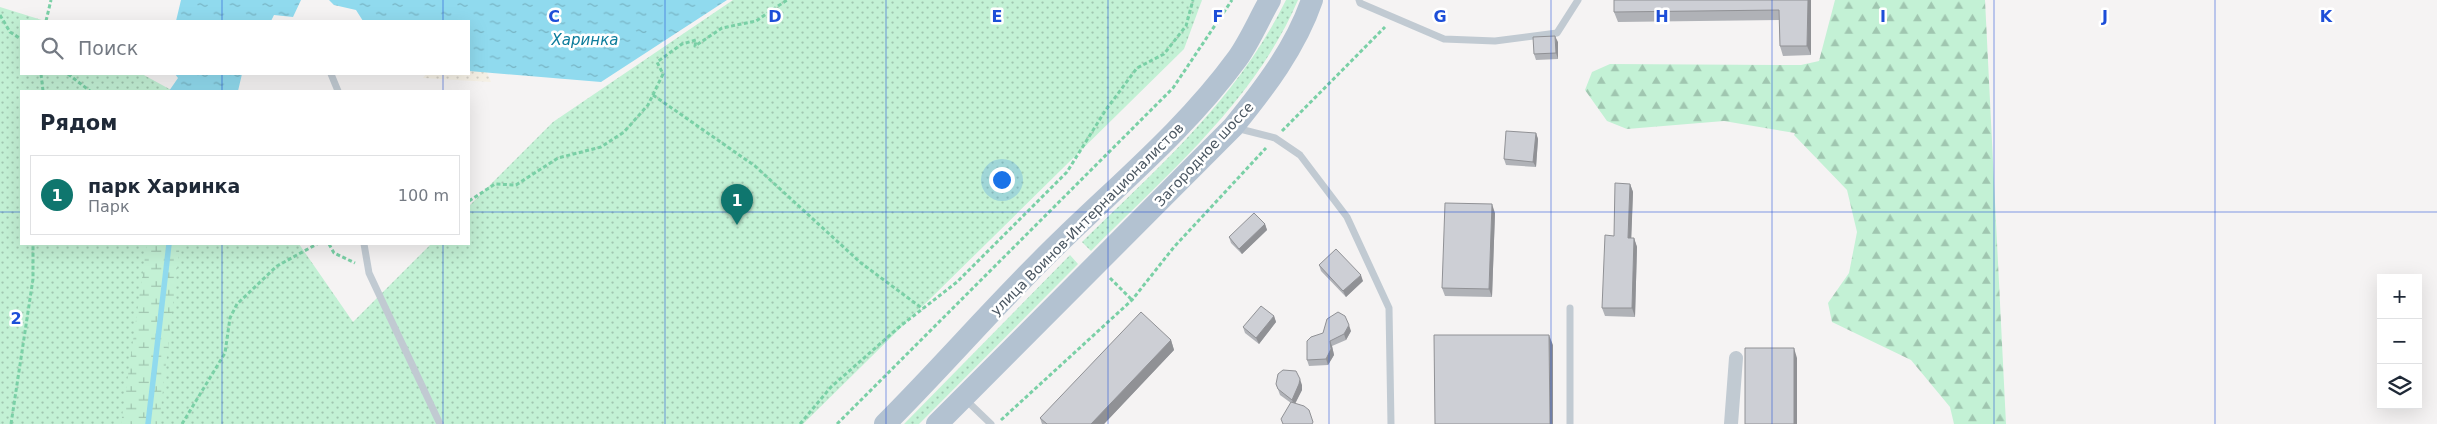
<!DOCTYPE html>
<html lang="ru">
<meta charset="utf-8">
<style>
:root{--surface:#fff;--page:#f6f6f7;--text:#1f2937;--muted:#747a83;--line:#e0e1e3;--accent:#0f766e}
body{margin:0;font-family:"DejaVu Sans",sans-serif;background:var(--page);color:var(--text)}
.controls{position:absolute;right:15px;bottom:15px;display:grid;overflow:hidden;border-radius:0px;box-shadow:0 5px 20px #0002}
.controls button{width:45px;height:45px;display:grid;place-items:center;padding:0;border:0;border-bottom:1px solid var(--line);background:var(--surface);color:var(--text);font:25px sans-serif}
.you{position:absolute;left:1001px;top:179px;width:18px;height:18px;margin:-12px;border:4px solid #fff;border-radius:50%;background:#1a73e8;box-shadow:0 0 0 8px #1a73e833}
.badge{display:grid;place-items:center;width:32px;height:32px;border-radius:50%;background:var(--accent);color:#fff;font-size:16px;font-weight:700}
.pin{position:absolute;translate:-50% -41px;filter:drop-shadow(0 1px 2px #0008)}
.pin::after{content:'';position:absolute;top:26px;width:18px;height:15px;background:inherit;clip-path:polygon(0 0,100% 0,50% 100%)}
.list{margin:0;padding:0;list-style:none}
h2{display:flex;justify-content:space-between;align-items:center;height:65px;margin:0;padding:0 20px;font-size:21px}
h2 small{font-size:16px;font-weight:400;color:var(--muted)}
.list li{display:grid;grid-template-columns:32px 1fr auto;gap:15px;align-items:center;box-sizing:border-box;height:80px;margin:0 10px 10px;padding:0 10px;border:1px solid var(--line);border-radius:0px}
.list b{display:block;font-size:19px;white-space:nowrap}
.list p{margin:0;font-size:16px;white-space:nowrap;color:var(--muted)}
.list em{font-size:16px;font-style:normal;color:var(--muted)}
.icon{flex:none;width:28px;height:28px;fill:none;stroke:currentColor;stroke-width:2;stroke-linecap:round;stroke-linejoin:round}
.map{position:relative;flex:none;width:2437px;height:424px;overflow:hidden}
.search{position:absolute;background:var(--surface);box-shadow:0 5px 20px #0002;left:20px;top:20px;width:450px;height:55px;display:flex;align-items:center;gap:12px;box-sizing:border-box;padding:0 18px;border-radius:0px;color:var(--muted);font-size:19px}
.panel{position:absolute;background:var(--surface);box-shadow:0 5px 20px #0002;left:20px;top:90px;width:450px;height:155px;border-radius:0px}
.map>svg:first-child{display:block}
.grass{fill:url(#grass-dots)}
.forest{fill:url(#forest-firs)}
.wetland{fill:url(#wetland-marsh)}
.sand{fill:url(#sand-dots)}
.water{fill:url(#water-ripples)}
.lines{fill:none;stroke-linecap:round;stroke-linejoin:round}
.stream{stroke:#90daee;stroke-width:5.5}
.path{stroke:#7ad0a6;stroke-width:3;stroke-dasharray:4 2.5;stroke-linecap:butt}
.lane{stroke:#c1cad2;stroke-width:7}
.street{stroke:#c1cad2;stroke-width:14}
.primary{stroke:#b3c2d1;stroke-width:22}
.wall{fill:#b0b2b7}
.shaded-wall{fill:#909195}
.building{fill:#cdcfd5;stroke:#909195}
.grid{fill:none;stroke:#1d4ed8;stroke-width:1;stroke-opacity:0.55}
.labels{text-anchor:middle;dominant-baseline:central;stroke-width:5;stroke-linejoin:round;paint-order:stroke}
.street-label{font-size:14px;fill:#4a5661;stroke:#fff}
.water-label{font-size:15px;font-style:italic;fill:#0c7c9b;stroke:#fff}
.grid-label{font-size:16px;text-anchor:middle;font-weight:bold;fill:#1d4ed8;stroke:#fff;stroke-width:5;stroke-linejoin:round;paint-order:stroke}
</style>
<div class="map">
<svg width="2437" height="424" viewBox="0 0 2437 424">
<defs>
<pattern id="grass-dots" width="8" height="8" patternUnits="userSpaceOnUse" patternTransform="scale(1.25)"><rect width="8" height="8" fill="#c3f1d5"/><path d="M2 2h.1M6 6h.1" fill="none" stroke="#a0c6b0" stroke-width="1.8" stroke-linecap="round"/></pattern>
<pattern id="forest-firs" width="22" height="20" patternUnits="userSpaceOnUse" patternTransform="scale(1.25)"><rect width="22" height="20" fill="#c3f1d5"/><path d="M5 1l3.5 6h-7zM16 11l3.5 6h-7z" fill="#a0c6b0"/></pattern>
<pattern id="wetland-marsh" width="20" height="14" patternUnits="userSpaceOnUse" patternTransform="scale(1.25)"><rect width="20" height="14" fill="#c3f1d5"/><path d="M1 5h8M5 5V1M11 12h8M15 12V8" fill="none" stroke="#a0c6b0"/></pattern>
<pattern id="sand-dots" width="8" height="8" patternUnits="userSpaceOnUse" patternTransform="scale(1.25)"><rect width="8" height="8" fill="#f5f0e5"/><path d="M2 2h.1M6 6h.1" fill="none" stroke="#d4d0c7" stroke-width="1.8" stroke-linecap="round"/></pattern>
<pattern id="water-ripples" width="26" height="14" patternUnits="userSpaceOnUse" patternTransform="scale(1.25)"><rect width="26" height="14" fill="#90daee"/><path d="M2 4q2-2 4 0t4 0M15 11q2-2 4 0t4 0" fill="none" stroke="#78b4c4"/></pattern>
</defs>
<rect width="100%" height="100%" fill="#f5f3f3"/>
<path class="grass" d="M733 0H1202L1184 49 803 424H0V7L45 21H21V74H142L173 91H21V244H299L353 322 431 244H469V206L553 122Z
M1286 0H1298C1255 101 1167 174 1091 251L1082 242C1159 167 1238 98 1286 0Z
M1070 255 1078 264 919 424H904Z"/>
<path class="forest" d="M1835 0H1985L2006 424H1954L1950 407 1911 360 1832 322 1828 303 1849 273 1857 232 1847 190 1794 135 1795 133 1724 121 1627 129 1607 121 1585 90 1592 72 1610 64 1801 65 1819 61Z"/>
<path class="wetland" d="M147 244H180L159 424H121Z"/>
<path class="sand" d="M469 64 484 65 491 82 423 78 426 74H469Z"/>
<path class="water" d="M181 0H301L293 17 274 15 271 21H176Z
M329 0H727L601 82 469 71V21H363L356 10 334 5Z
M175 74H242L238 91H169L178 78Z"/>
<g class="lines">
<path class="stream" d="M148 424 169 244"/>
<path class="path" d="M0 15 10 32 21 39
M46 21 51 0
M41 74 43 91
M68 74 90 91
M653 95 755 166 861 263 923 309
M1282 131 1385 27
M469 201 495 184 516 185 558 158 601 147 624 132 648 105 663 74 657 62 682 44 696 40 695 46 722 28 756 21 787 0
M329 244 334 253 355 263
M1110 278 1132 300
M1001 420 1132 300 1174 247 1266 148
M11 424 33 279V244
M182 424 225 353 230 318 237 304 277 266 317 244
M800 424 831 387 898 328 957 282 1067 172 1105 111 1137 68 1164 54 1186 26 1193 0
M837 424 1173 88 1232 0"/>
<path class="lane" d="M1359 0 1360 3 1444 39 1495 41 1557 33 1578 0
M331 74 338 91
M1236 128 1275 138 1300 155 1347 217 1389 308 1391 424
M364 244 369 273 440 424
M966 400 991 424
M1570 424V308"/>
<path class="street" d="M1731 424 1736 358"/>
<path class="primary" d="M885 424C947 362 1003 296 1066 236 1125 179 1188 126 1237 59 1250 41 1259 19 1270 0
M937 424 1233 127C1264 89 1296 47 1312 0"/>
</g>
<path class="wall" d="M1811 0V55L1783 56 1780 46 1779 20 1618 22 1614 12Z
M1558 42V59L1536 60 1534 54Z
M1536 133 1538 139 1536 167 1506 165 1504 159Z
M1630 184 1633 192 1631 238H1634L1637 247 1635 317 1605 316 1602 308 1614 236Z
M1495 213 1492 297 1445 296 1442 288Z
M1265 224 1267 230 1242 254 1231 243 1229 237Z
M1319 265 1363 281 1346 297 1321 271Z
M1274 316 1276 322 1259 344 1245 333 1243 327Z
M1351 331 1346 340 1332 346 1334 355 1328 365 1309 366 1307 360 1311 337Z
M1171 340 1174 350 1104 424H1042L1040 418Z
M1276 384 1302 385V390L1295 403H1291L1280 395Z"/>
<path class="shaded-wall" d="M1808 0H1811V55L1807 46Z
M1555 36 1558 42V59L1556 53Z
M1536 133 1538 139 1536 167 1533 162Z
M1630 184 1633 192 1631 246 1628 238Z
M1492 204 1495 213 1492 297 1489 289Z
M1265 224 1267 230 1242 254 1239 249Z
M1634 238 1637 247 1635 317 1632 308Z
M1361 275 1363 281 1346 297 1343 291Z
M1274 316 1276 322 1259 344 1256 338Z
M1349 325 1351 331 1346 340 1344 334Z
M1549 335 1553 345V424H1550Z
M1171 340 1174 350 1104 424H1091Z
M1330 341 1332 346 1334 355 1328 365 1326 359Z
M1794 348 1797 358V424H1794Z
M1300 379 1302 385V390L1294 406 1292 400Z"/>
<path class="building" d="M1614 0H1808L1807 46H1780L1779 10 1614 12Z
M1555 36 1556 53 1534 54 1533 37Z
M1506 131 1536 133 1533 162 1504 159Z
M1615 183 1630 184 1628 238H1634L1632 308H1602L1605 235 1614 236Z
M1445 203 1492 204 1489 289 1442 288Z
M1254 213 1265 224 1239 249 1229 237Z
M1336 249 1361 275 1343 291 1319 265Z
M1261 306 1274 316 1256 338 1243 327Z
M1141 312 1171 340 1091 424H1047L1040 418Z
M1338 312 1345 316 1349 325 1344 334 1330 341 1331 349 1326 359 1307 360V341L1311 337 1323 333 1327 319Z
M1434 335H1549L1550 424H1435Z
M1745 348H1794V424H1745Z
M1283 370 1296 371 1300 379 1299 384 1292 400 1278 389 1276 384 1278 374Z
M1291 402 1304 406 1309 410 1313 422 1312 424H1283L1281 419Z"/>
<path class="grid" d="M222 0V21M443 0V21M665 0V424M886 0V424M1108 0V424M1329 0V424M1551 0V424M1772 0V424M1994 0V424M2215 0V424M222 74V91M443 74V91M0 212H21M469 212H2437M222 244V424M443 244V424"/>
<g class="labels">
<g class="street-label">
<text transform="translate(1204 154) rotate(-47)">Загородное шоссе</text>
<text transform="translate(1087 219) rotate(-45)">улица Воинов-Интернационалистов</text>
</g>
<g class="water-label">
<text x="585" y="40">Харинка</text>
</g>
</g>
<g class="grid-label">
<text x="554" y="22">C</text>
<text x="775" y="22">D</text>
<text x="997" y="22">E</text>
<text x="1218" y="22">F</text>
<text x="1440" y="22">G</text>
<text x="1662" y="22">H</text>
<text x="1883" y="22">I</text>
<text x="2105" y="22">J</text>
<text x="2326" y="22">K</text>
<text x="16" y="324">2</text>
</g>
</svg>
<div class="controls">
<button>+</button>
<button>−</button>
<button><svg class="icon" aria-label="layers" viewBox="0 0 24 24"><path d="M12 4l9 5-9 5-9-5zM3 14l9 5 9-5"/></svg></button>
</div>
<div class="you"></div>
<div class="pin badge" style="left:737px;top:225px">1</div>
<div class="search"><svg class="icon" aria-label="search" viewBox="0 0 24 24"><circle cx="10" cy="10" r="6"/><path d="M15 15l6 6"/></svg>Поиск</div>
<section class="panel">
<h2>Рядом<small></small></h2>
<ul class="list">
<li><span class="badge">1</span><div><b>парк Харинка</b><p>Парк</p></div><em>100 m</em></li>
</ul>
</section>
</div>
